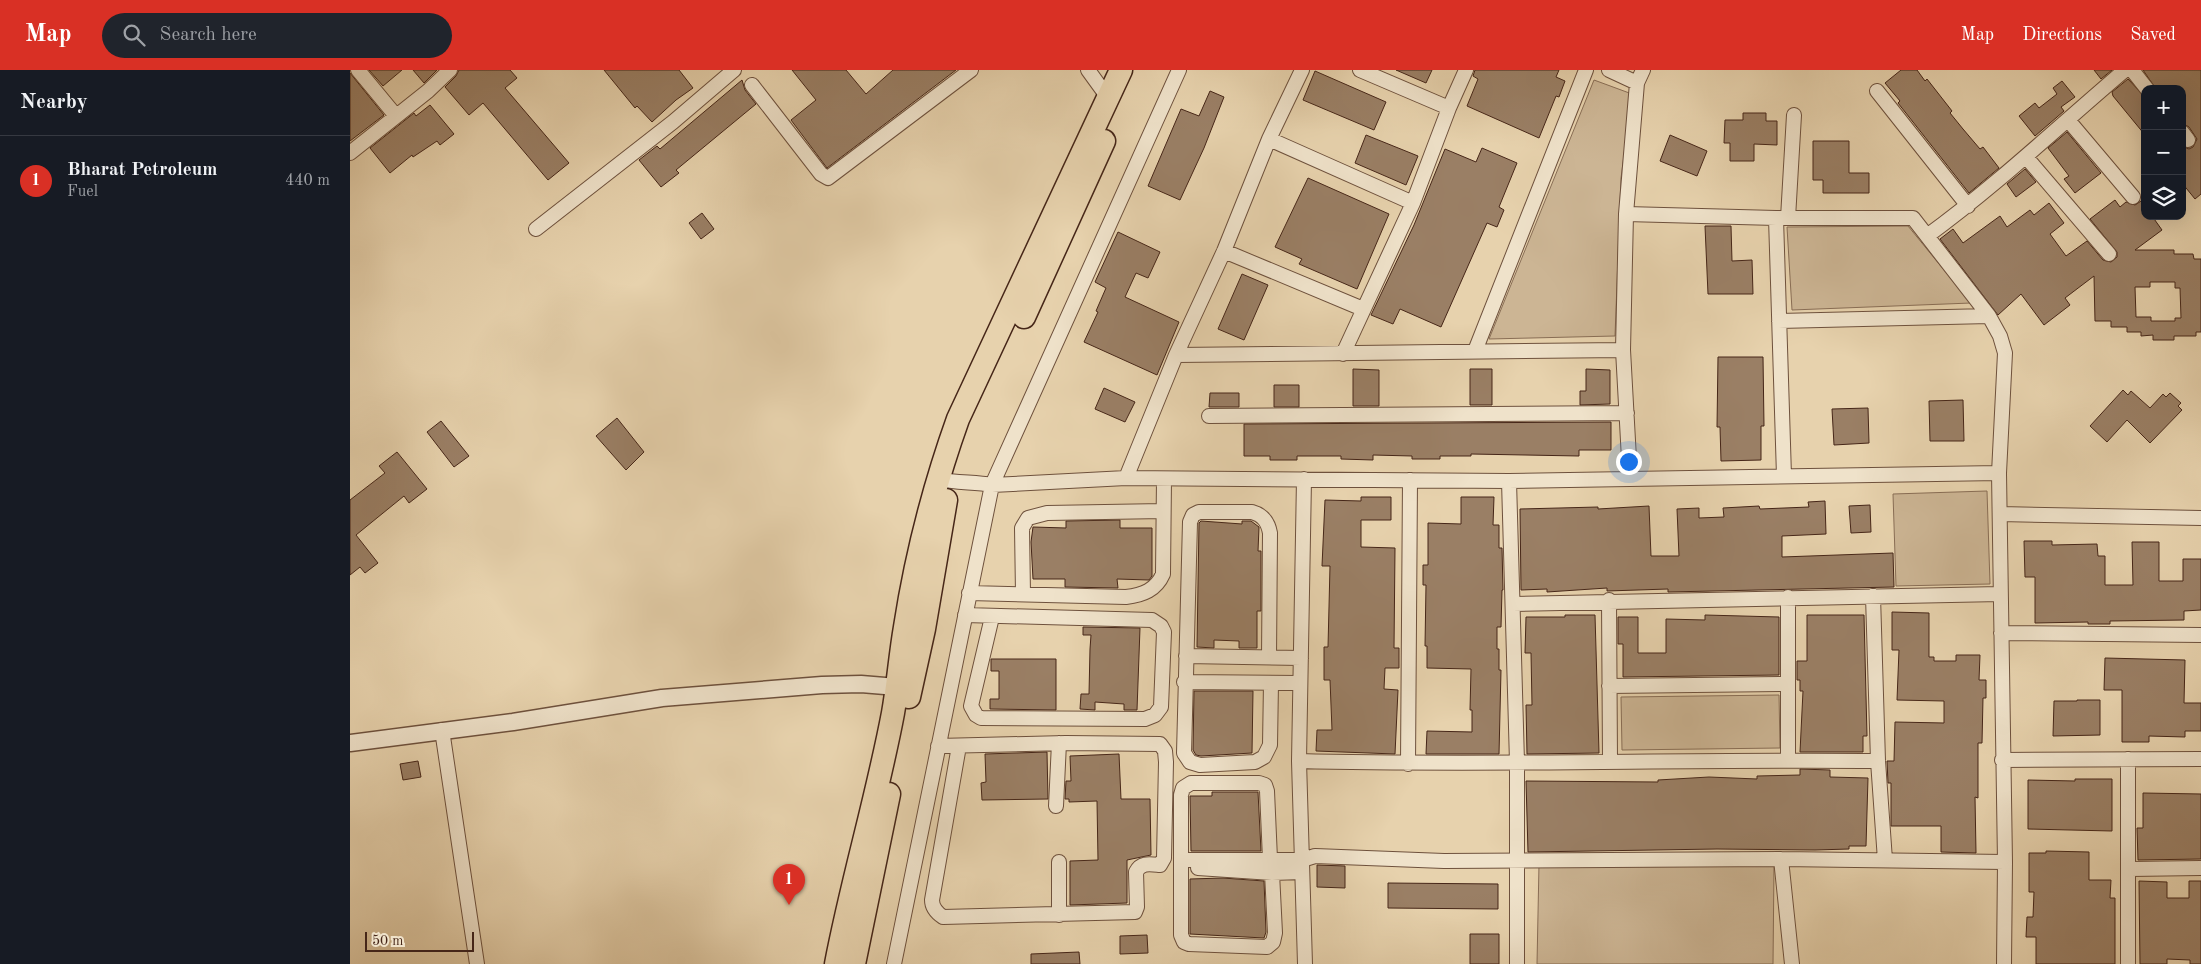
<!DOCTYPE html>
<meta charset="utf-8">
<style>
:root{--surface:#171b24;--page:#20242c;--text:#f1f3f6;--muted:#9ea1a6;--line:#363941;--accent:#d93025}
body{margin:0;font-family:"Old Standard TT",serif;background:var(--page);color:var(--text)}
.controls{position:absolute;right:15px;top:15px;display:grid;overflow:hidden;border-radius:10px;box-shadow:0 5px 20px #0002}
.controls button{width:45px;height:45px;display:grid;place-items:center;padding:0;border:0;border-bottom:1px solid var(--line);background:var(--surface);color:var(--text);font:25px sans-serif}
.scale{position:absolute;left:15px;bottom:12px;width:109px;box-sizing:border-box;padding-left:5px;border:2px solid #462618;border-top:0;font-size:14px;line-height:18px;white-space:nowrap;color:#462618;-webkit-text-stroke:4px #efe2ca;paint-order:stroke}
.you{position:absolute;left:1278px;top:391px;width:18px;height:18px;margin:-12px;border:4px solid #fff;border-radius:50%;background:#1a73e8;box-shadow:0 0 0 8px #1a73e833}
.badge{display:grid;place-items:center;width:32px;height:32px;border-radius:50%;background:var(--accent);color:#fff;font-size:16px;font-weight:700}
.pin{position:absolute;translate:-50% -41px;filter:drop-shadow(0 1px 2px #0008)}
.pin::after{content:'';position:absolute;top:26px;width:18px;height:15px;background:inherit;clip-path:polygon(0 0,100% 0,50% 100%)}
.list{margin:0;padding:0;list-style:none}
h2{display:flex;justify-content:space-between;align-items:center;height:65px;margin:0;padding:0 20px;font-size:21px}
h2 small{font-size:16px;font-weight:400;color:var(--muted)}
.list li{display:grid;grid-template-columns:32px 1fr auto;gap:15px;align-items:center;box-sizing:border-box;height:90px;padding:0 20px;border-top:1px solid var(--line)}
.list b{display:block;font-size:19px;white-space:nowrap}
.list p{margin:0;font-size:16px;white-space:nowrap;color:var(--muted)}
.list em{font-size:16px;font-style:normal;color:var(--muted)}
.icon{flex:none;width:28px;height:28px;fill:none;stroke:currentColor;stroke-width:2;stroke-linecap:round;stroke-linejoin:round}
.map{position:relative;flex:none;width:1851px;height:894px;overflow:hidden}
header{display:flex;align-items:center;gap:30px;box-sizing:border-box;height:70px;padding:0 25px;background:var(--accent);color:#fff}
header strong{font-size:24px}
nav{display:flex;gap:28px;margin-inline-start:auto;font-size:18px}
.search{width:350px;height:45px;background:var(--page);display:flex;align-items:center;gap:12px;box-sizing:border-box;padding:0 18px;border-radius:28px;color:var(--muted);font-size:19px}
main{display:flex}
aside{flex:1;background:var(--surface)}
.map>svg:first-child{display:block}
.green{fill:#ccb594;stroke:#896e56}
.building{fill:#9a7f65;stroke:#462618;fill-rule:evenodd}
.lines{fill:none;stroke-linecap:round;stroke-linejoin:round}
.minor-casing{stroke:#6e513d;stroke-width:16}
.tertiary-casing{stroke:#6e513d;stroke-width:19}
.trunk-casing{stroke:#462618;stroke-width:25}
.minor{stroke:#efe2ca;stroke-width:14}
.tertiary{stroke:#efe2ca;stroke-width:16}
.trunk{stroke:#e7d2ad;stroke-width:22}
</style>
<header>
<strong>Map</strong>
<div class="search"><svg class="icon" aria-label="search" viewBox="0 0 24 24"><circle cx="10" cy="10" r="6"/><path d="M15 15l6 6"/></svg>Search here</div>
<nav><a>Map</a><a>Directions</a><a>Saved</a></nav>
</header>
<main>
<aside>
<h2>Nearby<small></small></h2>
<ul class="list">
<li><span class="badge">1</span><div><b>Bharat Petroleum</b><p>Fuel</p></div><em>440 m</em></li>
</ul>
</aside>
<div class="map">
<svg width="1851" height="894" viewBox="0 0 1851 894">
<rect width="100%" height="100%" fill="#e7d2ad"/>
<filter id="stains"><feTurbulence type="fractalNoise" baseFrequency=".004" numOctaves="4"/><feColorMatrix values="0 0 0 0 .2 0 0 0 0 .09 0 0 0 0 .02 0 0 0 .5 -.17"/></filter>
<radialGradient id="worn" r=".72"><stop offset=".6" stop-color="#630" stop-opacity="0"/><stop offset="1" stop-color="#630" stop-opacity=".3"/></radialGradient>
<path class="green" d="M1244 10 1282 24 1271 108 1265 266 1139 269Z
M1558 156 1621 233 1442 240 1437 157Z
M1637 421 1640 514 1546 516 1543 424Z
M1429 625 1430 678 1272 680 1271 627Z
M1189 794 1424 795 1423 894H1187Z"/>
<path class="building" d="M19 0H52L33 16Z
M63 0H87L74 13Z
M109 0H160L167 8 155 18 219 93 198 110 133 33 119 45 95 17 106 6Z
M254 0H329L343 18 326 30 302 52 287 36 285 38Z
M442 0H496L516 24 543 0H606L477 98 441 50 466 30Z
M1046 0H1082L1076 13Z
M1125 0H1209L1206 7 1215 11 1209 27 1206 26 1189 68 1117 36 1128 9 1123 6Z
M1551 0H1567L1575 11 1577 9 1602 41 1600 43 1613 59 1630 79 1633 77 1649 98 1619 123 1548 33 1550 31 1535 13Z
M1744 0H1762L1751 9Z
M1793 0H1851V124L1845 129 1832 113V76L1839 79 1843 77 1847 69 1839 57 1832 53V19H1806Z
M965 1 1036 32 1024 60 953 30Z
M0 3 34 45 0 71Z
M1778 9 1795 27V65L1763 26 1762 22Z
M392 10 395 20 406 34 326 100 329 103 311 117 289 90 307 76 310 79Z
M1712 11 1725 27 1711 37 1714 41 1685 66 1669 46 1685 33 1689 38 1707 24 1703 18Z
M860 21 874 27 854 78 830 130 798 116 831 39 849 46Z
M80 35 104 64 90 75 87 71 63 87 62 85 40 103 20 78 64 43 66 46Z
M1393 43H1416V51H1427V75L1404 74V91H1380V73H1374L1375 50H1393Z
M1717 62 1751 103 1725 123 1714 109 1719 106 1698 78Z
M1016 65 1068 86 1056 115 1005 93Z
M1320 65 1357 81 1347 106 1310 91Z
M1463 71H1499V103H1519V123H1473V110H1463Z
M1132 78 1167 93 1149 137 1154 140 1147 157 1137 153 1091 257 1050 239 1043 254 1021 245 1064 155 1095 79 1126 92Z
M1675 99 1686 112 1666 127 1657 114Z
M958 108 1039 144 1007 219 949 194 952 189 925 177Z
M1765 130 1770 137 1776 132 1785 135 1791 131 1795 137V146H1802L1812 160 1785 180H1824V184H1843L1844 189H1851V262H1846V266H1824V270H1803V265L1791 266V262H1777V257H1761V251H1745L1744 206 1715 228 1720 235 1694 255 1671 224 1648 245 1590 169 1603 159 1613 173 1650 146 1657 157 1680 140 1684 145 1699 133 1714 153 1700 164 1716 186 1737 171 1753 190 1761 192 1767 187V182L1740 149ZM1800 212H1825V218H1830L1831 248H1825V251H1801V247H1786L1785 217H1800Z
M352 143 364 159 351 169 339 153Z
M1355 156H1381L1382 191 1402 190 1403 224H1358Z
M768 162 810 182 798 208 786 203 775 227 829 252 807 305 734 272 748 242 746 241 756 218 745 212Z
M892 204 918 215 894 270 868 259Z
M1368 287H1413L1414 356H1411V390L1371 391 1370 357H1367Z
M1003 299 1029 300V336H1003Z
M1120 299H1142V335H1120Z
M1236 299 1260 300V334L1230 335V321H1236Z
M924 315H949V337H924Z
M754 318 785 332 775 352 745 339Z
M1773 320 1778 325 1781 321 1800 338 1813 324 1816 327 1820 323 1831 333 1828 336 1832 340 1800 373 1777 350 1757 372 1740 356Z
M860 323H889V337H859Z
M1613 330 1614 371H1580L1579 331Z
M1518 338 1519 373 1484 375 1482 339Z
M267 348 294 382 276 400 246 366Z
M91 351 119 386 104 397 77 362Z
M1261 352V380H1229V386L1121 384V386H1090V389H1062V386L1023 385V390L991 389V386H947V390H920V386H894V354Z
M47 382 77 419 59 433 54 426 6 465 28 493 15 503 10 497 0 505V430L35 403 29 396Z
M1011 427H1041V450H1011V477L1045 478 1044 578H1049V598H1035L1034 619 1048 620 1045 684 966 681 967 660H982L980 610H974V577H978L980 496H972L975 430 1011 431Z
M1111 427H1144L1143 455H1149V478H1152L1153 520H1152L1151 557H1147V579H1149V600H1151L1149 684H1076L1077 661 1122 662V640H1120L1121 599 1077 598V576H1075L1076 515H1073V495H1078V453L1111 454Z
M1475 431 1476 464 1432 466V487L1543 483 1544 517 1318 522V519L1257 521V518L1197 522V519L1171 520 1170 439 1248 437V439L1299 436 1301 486H1329L1327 439 1349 438V448L1374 447 1373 438 1409 436 1410 439 1459 437 1458 432Z
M1520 435 1521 462 1501 463 1499 436Z
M770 450V458H802V506L799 510 767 509 768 518 715 517V509H683L681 472 683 457 716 458V451Z
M851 451 892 454V451H901L909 457 908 481H911V541H907V578H889V571L864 570V578L847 577 849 453Z
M1674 471H1702V475L1747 474 1748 486H1755V515H1783L1782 472H1809V511H1833V489H1851V540L1834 541V550L1760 551V554H1738V552L1685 553V507H1675Z
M1542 542 1579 543V587H1584V591H1606V585H1630L1629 610H1636V628H1633L1632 673H1628V728L1625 727 1626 783 1591 782V756H1541V713H1538L1537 691H1544L1545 652 1594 653V631L1547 630 1549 580H1542Z
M1215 545H1245L1249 683 1177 684 1176 635H1182L1181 583H1175L1176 547H1215Z
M1355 545 1429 547V605L1273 607V574H1268V547H1288V583H1316V549L1355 550Z
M1457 545H1514L1517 666H1513V682H1450L1453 621H1450V610H1447V591H1457Z
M733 557 790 558 787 640H774V634L745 632V640L730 639 731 624H739L740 579 741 565H733Z
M1755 588 1835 590 1834 633H1851V661H1835V667L1799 666V672H1772V620H1754Z
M641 589H706V640L640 639V629H649V601H641Z
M844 621H903L902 683 851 686 846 685 843 680Z
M1727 630H1750V665L1703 666 1704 631H1727Z
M697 682 698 729 632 730 631 713 636 712 635 684Z
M769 684 771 729H800L801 785 777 790V833L720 835V791L748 790 747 731 719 732V729H715L716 711H721L720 686Z
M68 691 71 707 53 710 50 694Z
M1450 699 1480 700V707L1518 708 1516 776H1499V779L1465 780 1367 779 1178 782 1176 711 1308 712V710L1359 707 1407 709V706L1450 705Z
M1725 709H1762V761L1678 759V710L1725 711Z
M862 722H908L911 781H841L840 726H862Z
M1793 723 1851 724V789L1788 790 1787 758H1793Z
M1696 781 1739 782V810H1761L1760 828H1765V894H1686V867H1676L1677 847H1683L1684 822H1679V783H1696Z
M967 795 995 796V818L967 817Z
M873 808 914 811 916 862 914 868 840 864V809Z
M1789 811 1817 812V828H1839V811H1851V894H1840V890L1817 889V894H1790Z
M1038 813 1148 814V839L1038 838Z
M1120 864H1149V894H1120Z
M797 865 798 883 770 884V866Z
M729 882 730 894H681V884Z"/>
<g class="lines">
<g class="minor-casing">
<path id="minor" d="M8 0 46 46
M738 0 759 29
M1010 0 1099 38
M1259 0 1287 13
M1782 0 1797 19
M402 15 471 104 478 108 621 0
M1527 21 1618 136
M1718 50 1783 127
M1832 62 1838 70
M919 69 1063 133
M0 83 78 21 100 0
M1676 87 1759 184
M1276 144 1426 148H1563L1639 246
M1426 148 1434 406
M1438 148 1444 45
M186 159 323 52 384 0
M1577 166C1647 115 1709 56 1775 0
M874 181 1013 239
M1429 251 1639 246 1650 266 1655 283 1649 403 1655 792 1654 894
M1125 281 1236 0
M993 284 1063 133 1099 38 1116 0
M826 285 1273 280
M859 346 1277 343
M1280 407 1273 280 1276 144 1287 13 1293 0
M776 408 826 285 874 181 919 69 952 0
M588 409C606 413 624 412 642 415L776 408 1159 411 1649 403
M954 409 949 691 955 894
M1159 411 1167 692V894
M1650 444 1851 448
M619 523 776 527C793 525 806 520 813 504L814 409
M673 524 672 458 678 448 697 443 813 441
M1523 526 1528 691 1535 790
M1438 527V690
M1259 530 1260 690
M1163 534 1650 524
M615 545 802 550 811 556 814 562 811 637 805 645 795 649 631 648 626 645 621 636 642 547
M1651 563 1851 565
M836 586 951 588
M919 587 920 463C918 452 913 445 902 442H849L843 445 840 452 834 683 840 692 850 695 905 692 914 687 920 675 921 613
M834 612 950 613
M1259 616 1438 614
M92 660 127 894
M588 676 716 673 810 674 815 681 816 692 814 788 810 795C800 794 791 792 786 802L787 837 785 842 593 847C587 843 582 838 582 830L609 676
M1652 690 1851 689
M949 691C1142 696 1335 689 1528 691
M1058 694 1060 410
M706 736 709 673
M920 789 917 721 915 715 909 713H841L833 718 831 725V865L834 872 839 874 917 877 923 872 925 863 922 803
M1431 789 1442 894
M831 790H952L965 786 1094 791 1431 789 1655 792
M709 792V845
M848 798 922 803 952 802
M1780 799 1851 798
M544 894 642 415 829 0
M1778 894V689"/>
</g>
<g class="tertiary-casing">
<path id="tertiary" d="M0 673 163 652 312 628 472 615 511 614 547 617"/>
</g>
<g class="trunk-casing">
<path id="trunk" d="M674 247 754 71
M559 627 574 559 596 430
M486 894C502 810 527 728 543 643 548 615 550 586 555 557 566 486 584 416 608 349L771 0
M504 894 539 724"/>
</g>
<use href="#minor" class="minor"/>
<use href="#tertiary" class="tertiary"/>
<use href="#trunk" class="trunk"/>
</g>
<rect width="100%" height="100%" filter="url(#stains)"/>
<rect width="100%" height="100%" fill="url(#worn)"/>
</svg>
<div class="controls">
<button>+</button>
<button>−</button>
<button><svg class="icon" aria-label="layers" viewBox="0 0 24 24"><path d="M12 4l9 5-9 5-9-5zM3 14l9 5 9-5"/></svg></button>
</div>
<div class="scale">50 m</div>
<div class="you"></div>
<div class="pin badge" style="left:439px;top:835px">1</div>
</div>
</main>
